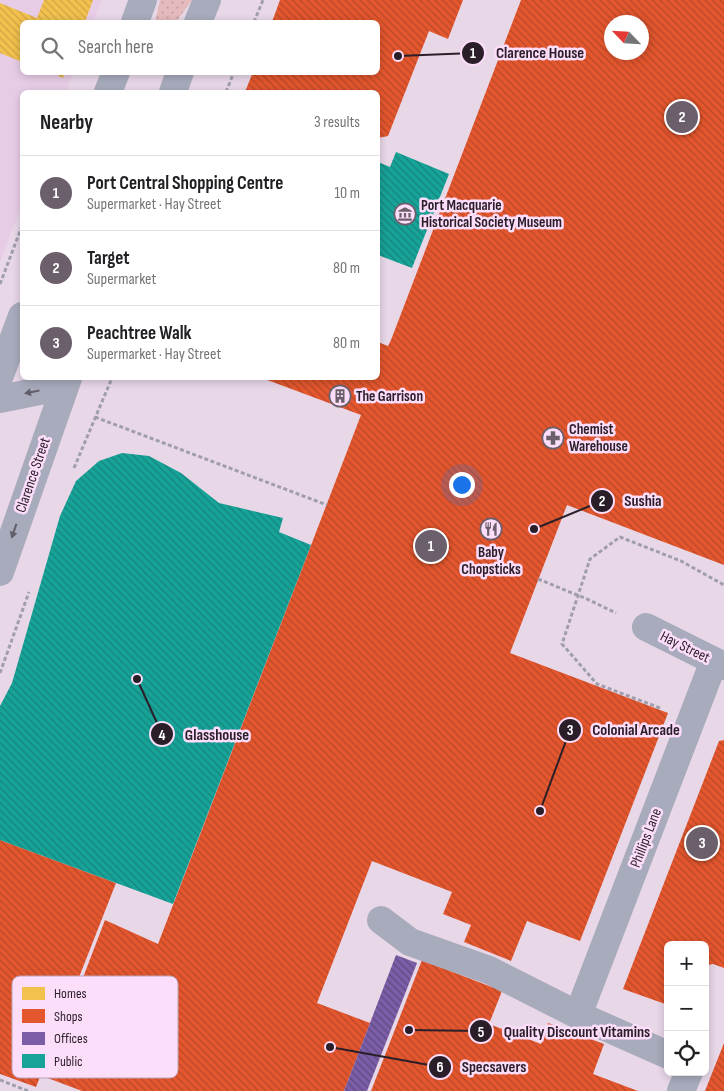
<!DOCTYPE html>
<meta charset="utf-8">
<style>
:root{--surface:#fff;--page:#f2f2f2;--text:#202124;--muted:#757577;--line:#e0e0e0;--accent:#6c5f6c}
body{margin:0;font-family:"Sofia Sans Condensed",sans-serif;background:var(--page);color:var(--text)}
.controls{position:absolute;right:15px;bottom:15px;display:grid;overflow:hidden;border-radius:8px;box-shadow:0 2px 8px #0003}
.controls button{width:45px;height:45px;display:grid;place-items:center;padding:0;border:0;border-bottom:1px solid var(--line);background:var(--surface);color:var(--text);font:25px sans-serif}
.compass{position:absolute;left:604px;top:15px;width:45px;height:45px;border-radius:50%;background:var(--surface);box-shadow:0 2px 8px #0003;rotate:295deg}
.you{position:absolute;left:461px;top:484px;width:18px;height:18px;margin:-12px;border:4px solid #fff;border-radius:50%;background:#1a73e8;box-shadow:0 0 0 8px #1a73e833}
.badge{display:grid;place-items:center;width:32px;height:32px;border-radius:50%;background:var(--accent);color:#fff;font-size:16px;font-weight:700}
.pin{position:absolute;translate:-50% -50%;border:2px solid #fff;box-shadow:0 1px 5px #0006}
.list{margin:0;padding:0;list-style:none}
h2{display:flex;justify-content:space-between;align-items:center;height:65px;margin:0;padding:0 20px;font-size:21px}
h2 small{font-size:16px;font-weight:400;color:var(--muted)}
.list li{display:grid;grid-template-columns:32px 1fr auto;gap:15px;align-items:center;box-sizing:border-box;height:75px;padding:0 20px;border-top:1px solid var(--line)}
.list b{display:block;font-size:19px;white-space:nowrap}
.list p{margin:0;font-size:16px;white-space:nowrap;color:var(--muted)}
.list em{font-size:16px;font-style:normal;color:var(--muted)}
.icon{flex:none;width:28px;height:28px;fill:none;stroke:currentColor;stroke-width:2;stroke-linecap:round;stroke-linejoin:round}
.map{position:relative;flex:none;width:724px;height:1091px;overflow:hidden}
.search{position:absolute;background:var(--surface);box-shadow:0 2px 8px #0003;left:20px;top:20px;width:360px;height:55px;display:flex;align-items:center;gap:12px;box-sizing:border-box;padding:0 18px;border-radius:8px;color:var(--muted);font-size:19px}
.panel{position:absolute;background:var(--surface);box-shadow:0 2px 8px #0003;left:20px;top:90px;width:360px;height:290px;border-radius:8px}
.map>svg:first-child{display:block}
.built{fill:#e7cce6}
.park{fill:url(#park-dots)}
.homes{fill:url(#homes-back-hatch)}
.shops{fill:url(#shops-back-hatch);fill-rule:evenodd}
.offices{fill:url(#offices-back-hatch)}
.public{fill:url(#public-back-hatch)}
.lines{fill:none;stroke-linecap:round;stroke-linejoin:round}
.path{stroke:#a09eac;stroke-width:3;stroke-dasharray:4 2.5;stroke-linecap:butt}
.minor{stroke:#a8abbc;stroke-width:28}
.oneway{fill:#635e6b}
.labels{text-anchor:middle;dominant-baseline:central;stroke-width:5;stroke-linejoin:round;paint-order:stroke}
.poi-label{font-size:15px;font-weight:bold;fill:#2a1f29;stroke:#fcddfa;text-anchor:start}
.street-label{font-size:15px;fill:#2a1f29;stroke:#fcddfa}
.key{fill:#fcddfa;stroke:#bda4bb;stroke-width:1}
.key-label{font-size:14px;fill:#2a1f29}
.leader{fill:none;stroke:#2a1f29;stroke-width:2}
.callout-dot{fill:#2a1f29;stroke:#fcddfa;stroke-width:2}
.mark-label{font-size:15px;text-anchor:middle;font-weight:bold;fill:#fff}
.callout-label{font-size:16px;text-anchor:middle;font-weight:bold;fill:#2a1f29;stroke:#fcddfa;stroke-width:5;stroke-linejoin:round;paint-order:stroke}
</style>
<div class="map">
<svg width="724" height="1091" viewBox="0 0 724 1091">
<defs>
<pattern id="park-dots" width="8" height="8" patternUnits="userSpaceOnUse" patternTransform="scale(1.25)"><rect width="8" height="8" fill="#e4babd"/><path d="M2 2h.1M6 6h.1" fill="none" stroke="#c49fa2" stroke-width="1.8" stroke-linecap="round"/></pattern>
<pattern id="homes-back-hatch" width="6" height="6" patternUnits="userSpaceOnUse" patternTransform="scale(1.25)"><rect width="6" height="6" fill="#f2c14e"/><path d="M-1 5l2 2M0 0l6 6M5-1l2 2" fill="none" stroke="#d0a544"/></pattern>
<pattern id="shops-back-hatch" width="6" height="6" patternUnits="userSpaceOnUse" patternTransform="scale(1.25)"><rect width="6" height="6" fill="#e4572e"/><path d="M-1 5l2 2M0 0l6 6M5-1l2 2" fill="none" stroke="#b94727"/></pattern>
<pattern id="offices-back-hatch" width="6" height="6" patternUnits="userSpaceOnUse" patternTransform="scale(1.25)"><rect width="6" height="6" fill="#7b5ea7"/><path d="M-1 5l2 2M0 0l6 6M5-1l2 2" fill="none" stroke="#604980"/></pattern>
<pattern id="public-back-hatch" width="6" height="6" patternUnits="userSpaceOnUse" patternTransform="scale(1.25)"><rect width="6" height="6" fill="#17a398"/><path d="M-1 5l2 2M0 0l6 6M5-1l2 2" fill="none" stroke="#15847c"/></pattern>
</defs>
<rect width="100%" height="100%" fill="#e8d7e7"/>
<path class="built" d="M0 0H102L93 22H22V72L73 73 66 92H22V204L0 262Z"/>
<path class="park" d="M160 0H192L176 22H155Z"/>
<path class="homes" d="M44 0H93L85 22H22V62L0 53V3L37 18Z
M51 72H65L63 78Z"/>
<path class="shops" d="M280 0H463L448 39 429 31 388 136 378 138V92H245L253 72H378V22H272Z
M521 0H724V565L567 505 510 653 668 713 580 941 527 921 511 961 464 942 471 925 443 914 452 892 372 861 317 1003 370 1023 344 1091H82L45 1077 105 920 158 944 361 415 262 378H378V342L388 346 391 340ZM612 22H642V52H612Z
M724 740V968L713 964 708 965 705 972V945H668V1005L623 989 719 741Z
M0 840 116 883 36 1087 0 1074Z
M422 960 502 991 489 1024 541 1044 548 1023 604 1044 593 1074 638 1091H371Z
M724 1043V1091H705Z"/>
<path class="offices" d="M396 955 417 963 367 1091H344Z"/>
<path class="public" d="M396 152 449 174 412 268 378 255V162L390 167Z
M122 453 149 456 181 473 219 503 283 518 279 532 311 545 173 904 0 840V706L12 683 60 516 76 481 99 461Z"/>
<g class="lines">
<path class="path" d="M254 22 263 0
M226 92 234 72
M0 284 22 226
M95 417 327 505
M74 468 112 378
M538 579 587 599 616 613
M0 673 29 592
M660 708 597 684 562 644 590 559 620 537 681 561 724 585
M0 1080 28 1091"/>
<path class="minor" d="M135 22 143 0
M198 22 207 0
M108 92 116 72
M173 92 180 72
M0 375 22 316
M0 399 64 386
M0 572 68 378
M646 627 724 666
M381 920 410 942 489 970 578 1015 668 1055
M578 1015 714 661
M681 1091 689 1072"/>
</g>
<defs><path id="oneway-solid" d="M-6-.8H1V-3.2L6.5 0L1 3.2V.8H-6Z" transform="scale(1.25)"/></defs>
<g class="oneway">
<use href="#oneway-solid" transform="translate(32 392) rotate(169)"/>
<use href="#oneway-solid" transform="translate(14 531) rotate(109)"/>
</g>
<defs>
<g id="museum-ring" transform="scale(1.125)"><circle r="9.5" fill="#fcddfa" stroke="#6c5f6c" stroke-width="1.5"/><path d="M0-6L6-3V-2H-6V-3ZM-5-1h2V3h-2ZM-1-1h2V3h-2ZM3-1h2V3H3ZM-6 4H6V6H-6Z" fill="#6c5f6c"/></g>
<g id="building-ring" transform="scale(1.125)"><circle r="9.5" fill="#fcddfa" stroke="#6c5f6c" stroke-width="1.5"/><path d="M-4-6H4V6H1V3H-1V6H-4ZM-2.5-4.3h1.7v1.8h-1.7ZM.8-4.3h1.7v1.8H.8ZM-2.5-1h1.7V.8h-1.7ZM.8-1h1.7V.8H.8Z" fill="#6c5f6c"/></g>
<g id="pharmacy-ring" transform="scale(1.125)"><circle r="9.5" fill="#fcddfa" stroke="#6c5f6c" stroke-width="1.5"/><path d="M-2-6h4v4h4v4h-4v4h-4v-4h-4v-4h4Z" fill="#6c5f6c"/></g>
<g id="restaurant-ring" transform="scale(1.125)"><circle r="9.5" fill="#fcddfa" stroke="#6c5f6c" stroke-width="1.5"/><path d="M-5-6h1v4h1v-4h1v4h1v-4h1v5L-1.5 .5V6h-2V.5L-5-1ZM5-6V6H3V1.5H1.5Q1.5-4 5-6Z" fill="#6c5f6c"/></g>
</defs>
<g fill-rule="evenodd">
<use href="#museum-ring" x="405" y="214"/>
<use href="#building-ring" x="340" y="396"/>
<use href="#pharmacy-ring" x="553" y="438"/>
<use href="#restaurant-ring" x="491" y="529"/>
</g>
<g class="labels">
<g class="poi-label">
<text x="421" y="205">Port Macquarie<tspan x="421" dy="17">Historical Society Museum</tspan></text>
<text x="356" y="396">The Garrison</text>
<text x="569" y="429">Chemist<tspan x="569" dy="17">Warehouse</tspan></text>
<text x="491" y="552" text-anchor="middle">Baby<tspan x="491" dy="17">Chopsticks</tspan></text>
</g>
<g class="street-label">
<text transform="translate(33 475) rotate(-71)">Clarence Street</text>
<text transform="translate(685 647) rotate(26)">Hay Street</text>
<text transform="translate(646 838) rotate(-69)">Phillips Lane</text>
</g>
</g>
<rect x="12" y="976" width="166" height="102" rx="8" class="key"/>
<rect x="22" y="987" width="23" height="13" fill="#f2c14e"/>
<rect x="22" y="1009" width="23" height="14" fill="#e4572e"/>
<rect x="22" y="1032" width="23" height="13" fill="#7b5ea7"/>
<rect x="22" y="1054" width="23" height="14" fill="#17a398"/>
<g class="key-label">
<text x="54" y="998">Homes</text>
<text x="54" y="1021">Shops</text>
<text x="54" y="1043">Offices</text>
<text x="54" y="1066">Public</text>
</g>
<path class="leader" d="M398 56L473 53M534 529L602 501M540 811L570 730M137 679L162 734M409 1030L481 1031M330 1047L440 1067"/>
<g class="callout-dot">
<circle cx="398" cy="56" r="5"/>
<circle cx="534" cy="529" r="5"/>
<circle cx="540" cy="811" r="5"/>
<circle cx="137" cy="679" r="5"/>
<circle cx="409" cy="1030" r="5"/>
<circle cx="330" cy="1047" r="5"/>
<circle cx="473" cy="53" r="12"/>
<circle cx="602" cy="501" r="12"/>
<circle cx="570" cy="730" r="12"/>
<circle cx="162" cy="734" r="12"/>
<circle cx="481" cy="1031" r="12"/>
<circle cx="440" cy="1067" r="12"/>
</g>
<g class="mark-label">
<text x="473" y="58">1</text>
<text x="602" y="506">2</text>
<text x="570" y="735">3</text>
<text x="162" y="740">4</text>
<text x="481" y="1037">5</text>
<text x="440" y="1072">6</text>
</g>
<g class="callout-label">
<text x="540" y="58">Clarence House</text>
<text x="643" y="506">Sushia</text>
<text x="636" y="735">Colonial Arcade</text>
<text x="217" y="740">Glasshouse</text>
<text x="577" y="1037">Quality Discount Vitamins</text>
<text x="494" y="1072">Specsavers</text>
</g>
</svg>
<div class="controls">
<button>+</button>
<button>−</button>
<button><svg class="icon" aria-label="locate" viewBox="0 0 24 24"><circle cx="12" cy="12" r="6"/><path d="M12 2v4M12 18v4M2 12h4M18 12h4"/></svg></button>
</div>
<svg class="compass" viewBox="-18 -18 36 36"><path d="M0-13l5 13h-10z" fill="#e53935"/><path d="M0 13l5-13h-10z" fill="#757577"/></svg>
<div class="you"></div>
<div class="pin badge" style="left:431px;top:546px">1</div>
<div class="pin badge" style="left:682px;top:117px">2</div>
<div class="pin badge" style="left:702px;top:843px">3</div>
<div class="search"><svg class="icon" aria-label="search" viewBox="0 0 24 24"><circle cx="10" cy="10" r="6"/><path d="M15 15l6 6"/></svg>Search here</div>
<section class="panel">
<h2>Nearby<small>3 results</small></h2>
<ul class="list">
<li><span class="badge">1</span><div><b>Port Central Shopping Centre</b><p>Supermarket · Hay Street</p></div><em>10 m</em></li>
<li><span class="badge">2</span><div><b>Target</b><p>Supermarket</p></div><em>80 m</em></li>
<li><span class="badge">3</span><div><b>Peachtree Walk</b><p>Supermarket · Hay Street</p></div><em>80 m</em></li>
</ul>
</section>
</div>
